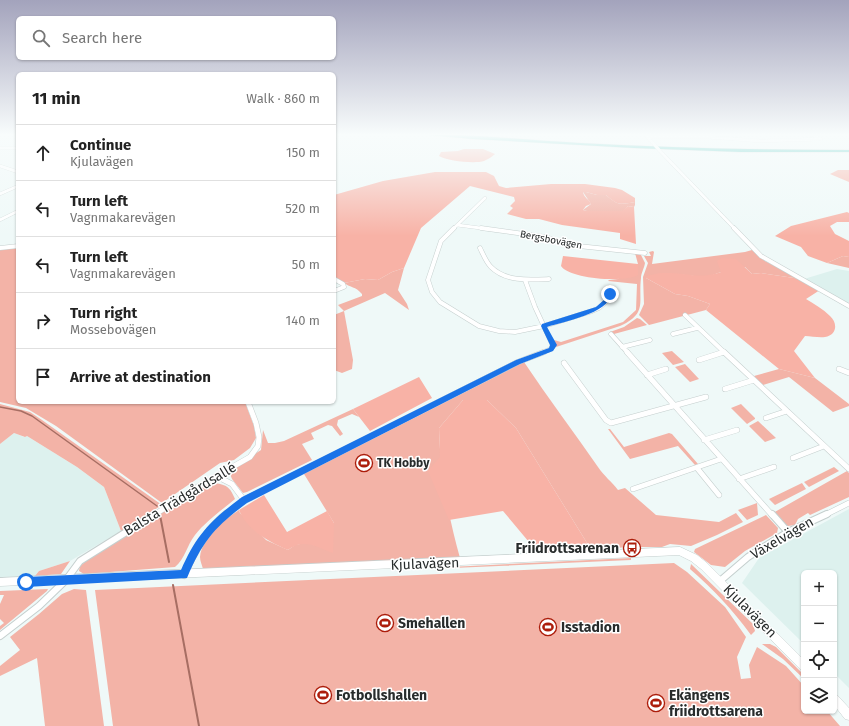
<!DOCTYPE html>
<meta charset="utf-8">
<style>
:root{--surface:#fff;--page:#f6f6f6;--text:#222;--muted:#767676;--line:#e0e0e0}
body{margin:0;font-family:"Fira Sans",sans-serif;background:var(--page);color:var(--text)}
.controls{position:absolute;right:12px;bottom:12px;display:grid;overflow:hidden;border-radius:6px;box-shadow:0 1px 3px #0004}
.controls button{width:36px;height:36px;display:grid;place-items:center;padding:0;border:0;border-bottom:1px solid var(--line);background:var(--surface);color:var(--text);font:20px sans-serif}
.stop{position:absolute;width:12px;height:12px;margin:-9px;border:3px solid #1a73e8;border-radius:50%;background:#fff}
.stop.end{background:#1a73e8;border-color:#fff;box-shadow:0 1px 4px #0008}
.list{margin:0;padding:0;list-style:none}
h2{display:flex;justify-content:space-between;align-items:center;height:52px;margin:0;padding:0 16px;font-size:17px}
h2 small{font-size:13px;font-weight:400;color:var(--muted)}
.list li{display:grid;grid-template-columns:26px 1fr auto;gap:12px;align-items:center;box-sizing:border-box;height:56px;padding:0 16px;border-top:1px solid var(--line)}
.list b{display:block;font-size:15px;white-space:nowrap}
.list p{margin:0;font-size:13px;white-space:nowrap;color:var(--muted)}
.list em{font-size:13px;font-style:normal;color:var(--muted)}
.icon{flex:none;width:22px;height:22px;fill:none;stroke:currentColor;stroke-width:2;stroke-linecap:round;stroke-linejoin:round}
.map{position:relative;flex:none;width:849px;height:726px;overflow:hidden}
.search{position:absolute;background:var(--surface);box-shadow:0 1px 3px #0004;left:16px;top:16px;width:320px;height:44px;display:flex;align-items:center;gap:10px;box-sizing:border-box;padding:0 14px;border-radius:6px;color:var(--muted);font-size:15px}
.panel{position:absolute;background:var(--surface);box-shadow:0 1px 3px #0004;left:16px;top:72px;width:320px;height:332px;border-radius:6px}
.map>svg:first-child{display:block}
.built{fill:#ddf1ee}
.green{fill:#f3b3a7}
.forest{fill:#f8b2a6}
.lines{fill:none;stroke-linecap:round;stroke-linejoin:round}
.stream-far1{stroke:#a76e63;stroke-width:1.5}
.stream{stroke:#a76e63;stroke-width:2}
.street-far3-casing{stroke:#c5cfce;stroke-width:3.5}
.street-far2-casing{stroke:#c5cfce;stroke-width:5}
.street-far1-casing{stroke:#c5cfce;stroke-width:6}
.street-casing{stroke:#c5cfce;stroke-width:8}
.secondary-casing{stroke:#c5cfce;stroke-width:1}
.highway-casing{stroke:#d4d5d5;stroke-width:1}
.street-far3{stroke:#fff;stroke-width:3}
.street-far2{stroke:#fff;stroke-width:4}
.street-far1{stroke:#fff;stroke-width:5}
.street{stroke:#fff;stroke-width:6}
.secondary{fill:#fff;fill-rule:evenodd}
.highway{fill:#1fb7ab;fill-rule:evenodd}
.street-bridge-casing{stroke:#c5cfce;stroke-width:3.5;stroke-linecap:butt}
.street-bridge{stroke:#fff;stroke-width:3}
.route{fill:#1a73e8}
.labels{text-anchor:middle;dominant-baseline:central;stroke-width:3;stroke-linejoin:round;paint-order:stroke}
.far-street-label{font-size:10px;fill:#282c2c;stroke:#fff}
.poi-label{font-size:12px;font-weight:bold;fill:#282c2c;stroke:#fff;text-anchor:start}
.near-street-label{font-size:14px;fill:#282c2c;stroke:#fff}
.near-poi-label{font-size:14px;font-weight:bold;fill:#282c2c;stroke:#fff;text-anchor:start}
</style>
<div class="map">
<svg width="849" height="726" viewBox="0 0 849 726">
<rect width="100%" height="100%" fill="#eff9f8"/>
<path class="built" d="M837 269 849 271V304L804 279Z
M14 433 24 437 27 436 77 467 104 487 121 531 70 561 39 571 35 576 0 577V444Z
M849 509V688L834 673V573H804V644L742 583 759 558Z"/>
<path class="green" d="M583 192H586L597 195H606C618 205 618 205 635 202V205L634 207 628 206 623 211H587L583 210 591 204Z
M18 247V402H245L254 426 256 438 250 448 234 460 220 463 162 503 56 426 26 408 0 402V249Z
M752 250 765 261 801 279 761 273 752 274 745 267 721 272 710 276H694L676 274 646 278 675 294 688 296 710 304 706 310 649 325 639 315 644 304 643 277 648 263 644 256H651L649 252 653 251 654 252 652 264 745 252Z
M635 253 641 255 645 263C644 269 641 273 641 278 638 303 648 313 620 326L556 347 554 340 561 342 623 322 636 310 637 284 608 281 609 280 618 279 638 264Z
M843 256 849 257V268L827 263Z
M404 268 398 290 407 304 409 310 385 293 344 311 353 360 352 369 342 373 334 370V315L344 311 338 305 362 296V294C355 286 351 288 344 283L365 279 378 280 392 272Z
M637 318 640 319 647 325 614 334 610 332 624 327Z
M672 351 673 352 684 362 673 365 662 353Z
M524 362C548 398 574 432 598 467 604 476 612 482 618 490L625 488 656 515 719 522 736 513 743 522 717 535 691 546 670 544 662 547H626L592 551 516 428 487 400H463L439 428C440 472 448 515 460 558L203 569C202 565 200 561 200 557 202 537 224 520 239 510L240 513 266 540 288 550 295 545 305 543 334 523 304 474Z
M685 364 699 379 690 382 675 367Z
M779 369 815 378 849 404V406L833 412 789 377 763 385 754 376Z
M0 404 30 412 42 420 162 505 121 531 104 487 77 467 27 436 25 437 14 433 0 444Z
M741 404 755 418V419L747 424 731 408Z
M353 409 359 417 352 414 338 420 337 425 343 434 340 436 332 426 328 425 311 433 314 439 302 444 312 460 247 492 243 493 232 479 230 474 232 469 261 450 263 430 268 443H275L284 441Z
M758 421 776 438 765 442 749 426Z
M608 429H610L624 447 669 433 672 434 698 464 695 465 678 446 630 459Z
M834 467 839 471 809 487 804 482Z
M847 471 849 473V497L810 515 808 513 798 519 795 525 788 526 781 522 773 513Z
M215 483C227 485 230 487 235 499 222 510 206 521 195 535 187 545 185 559 175 567L84 574 79 571 80 566 90 558 205 485Z
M802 483 806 489 775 505 769 499Z
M757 503 758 515 747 520 738 510Z
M766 515 778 528 777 533 745 551 725 567 711 565 694 552 695 549Z
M631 558V560L430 569V568Z
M70 561 61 574 35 576 39 571Z
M674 563 687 572 725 607 746 637 737 657 741 679 751 678 749 665 757 647 786 666 804 686V711H827L840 726H113L95 590Z
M691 564 753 624 755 631 751 635C732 609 714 590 690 569Z
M48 589 47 591 0 630V626L4 623 0 619V604L4 595H0V591Z
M74 589 86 590 104 726H45L37 658 0 676V666L20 650 10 637 39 614 62 594Z
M762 644H770L776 647 804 675V679L783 659Z"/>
<path class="forest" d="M464 149H483L495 154C492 157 488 159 484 161 475 164 447 161 439 156L441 152 458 151Z
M838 170H849V182L830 174Z
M435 172H486L494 176 499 186 506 188 551 184H585L615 188 622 190 635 198V202C619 205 617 205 606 195H597L586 192H583C584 198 589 199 591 204L586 206 583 210 587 211H622L628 206 634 207 636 244 620 239V233L562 225 539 219H526L507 214 513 208 510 206 515 201 514 197 470 186 421 228 404 268 392 272 378 280 365 279 344 283 334 276V195L383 181Z
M847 212 849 213V222H837L830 226 835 234 849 241V257L843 256 827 263 808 256 801 247 775 236 791 226Z
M563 256 638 264V275C625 283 569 279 561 266Z
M722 258 736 259 752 274 761 273 801 279 820 290 806 299C814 304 823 309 830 316 838 323 837 335 825 337 819 338 811 336 805 336L794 351 815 378 779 369 706 310 710 304 688 296 675 294 646 278 647 276C652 275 657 273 663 273 685 272 699 280 721 272L717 261Z
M419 377 432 398 370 431 353 409Z
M463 400H487L516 428 592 551 539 554 503 511 449 520 428 471 440 457 439 428Z
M264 495 287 532 327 511 334 523 333 553C316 547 304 538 288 550 269 542 247 530 239 510Z"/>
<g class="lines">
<path class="stream-far1" d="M0 407 21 411 32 416 157 506"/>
<path class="stream" d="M160 515 169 562
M173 585 199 726"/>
<g class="street-far3-casing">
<path id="street-far3" d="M644 134 654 144
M811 134 821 139
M647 137H707L761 141 821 139
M0 148H18
M659 150 735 229
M0 166 18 172
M0 194 18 186
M0 220 18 211
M457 225 488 229
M453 229 485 198"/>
</g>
<g class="street-far2-casing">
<path id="street-far2" d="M454 228 441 241 428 280 432 292 440 302 479 326 499 331 515 332 544 326 592 311 599 308 608 300 609 288
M481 228 546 237 569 245 645 253
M734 228 761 256 849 306
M0 248 18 246
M480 248C483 254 486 262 491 267 506 282 530 280 549 279
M334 279 343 284 344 287 334 291
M525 280 535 307 553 346 551 349 541 353
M685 315 725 353
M611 334 628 353
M673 334 697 328
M622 347 650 340
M722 353 724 352"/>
</g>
<g class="street-far1-casing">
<path id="street-far1" d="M627 352 772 515
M724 352 849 469
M699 360 724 352
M564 363 606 420 611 423 706 397
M839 369 849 373
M647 375 666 369
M725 389 754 380
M766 418 787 411
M704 440 737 430
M793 458 824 446
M697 468 719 495
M216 476 232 484 244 500
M739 479 774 467
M633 489 721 459
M154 515 199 486 250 457 258 446 259 437 256 423 248 402
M225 515 244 500 518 362 544 352
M825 515 849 503"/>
</g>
<g class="street-casing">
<path id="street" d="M772 514 788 532
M184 575C194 551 206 530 226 514
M720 581 748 557 788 532 827 514
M0 636 39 606 66 580 80 561 155 514"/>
</g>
<g class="secondary-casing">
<path id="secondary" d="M680 547 697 555 707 563 804 660V672L801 670 701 569 691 561 679 555 0 586V578Z
M834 693 837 695 849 708V720L845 719 834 705Z"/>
</g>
<g class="highway-casing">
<path id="highway" d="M417 134C471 134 526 140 580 143 670 148 759 150 849 150V152H741L634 148 473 139Z"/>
</g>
<use href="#street-far3" class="street-far3"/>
<use href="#street-far2" class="street-far2"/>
<use href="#street-far1" class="street-far1"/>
<use href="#street" class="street"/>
<use href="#secondary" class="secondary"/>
<use href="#highway" class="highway"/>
<g class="street-bridge-casing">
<path id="street-bridge" d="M654 144 659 150"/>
</g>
<use href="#street-bridge" class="street-bridge"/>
</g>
<linearGradient id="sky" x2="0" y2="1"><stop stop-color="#a3a3bc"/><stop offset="0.57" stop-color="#f8fcfc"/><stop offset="1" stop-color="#f8fcfc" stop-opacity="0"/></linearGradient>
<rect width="849" height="236" fill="url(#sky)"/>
<path class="route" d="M607 293 612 294C607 314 565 321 547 327L557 345 553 351 520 364 247 503C215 527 203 540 187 578L26 587 23 585 21 582 23 579 26 577 181 570C197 534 210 521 242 497L516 360 549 348 550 345 541 326 542 324 596 307 605 299Z"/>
<defs>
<g id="stadium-ring" transform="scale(0.9)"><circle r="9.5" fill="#fff" stroke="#ac1d0b" stroke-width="1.5"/><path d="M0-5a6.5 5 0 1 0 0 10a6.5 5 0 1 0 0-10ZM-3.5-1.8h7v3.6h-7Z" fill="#ac1d0b"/></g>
<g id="bus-ring" transform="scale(0.9)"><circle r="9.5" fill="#fff" stroke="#ac1d0b" stroke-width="1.5"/><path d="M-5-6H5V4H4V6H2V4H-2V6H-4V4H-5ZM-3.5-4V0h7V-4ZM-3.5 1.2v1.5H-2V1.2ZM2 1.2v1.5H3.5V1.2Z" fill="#ac1d0b"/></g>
</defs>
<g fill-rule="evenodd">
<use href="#stadium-ring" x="364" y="463"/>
<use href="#bus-ring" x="632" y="548"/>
<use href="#stadium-ring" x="385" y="623"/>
<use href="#stadium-ring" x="548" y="627"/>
<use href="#stadium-ring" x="323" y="695"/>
<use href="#stadium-ring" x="656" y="703"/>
</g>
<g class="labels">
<g class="far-street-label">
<text transform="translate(551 240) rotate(11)">Bergsbovägen</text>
</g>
<g class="poi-label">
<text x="377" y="463">TK Hobby</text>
</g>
<g class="near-street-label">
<text transform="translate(180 499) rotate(-31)">Balsta Trädgårdsallé</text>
<text transform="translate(782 538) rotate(-30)">Växelvägen</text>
<text transform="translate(425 564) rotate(-2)">Kjulavägen</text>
<text transform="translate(750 611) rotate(45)">Kjulavägen</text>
</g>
<g class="near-poi-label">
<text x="619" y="548" text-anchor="end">Friidrottsarenan</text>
<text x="398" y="623">Smehallen</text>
<text x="561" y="627">Isstadion</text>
<text x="336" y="695">Fotbollshallen</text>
<text x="669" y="695">Ekängens<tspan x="669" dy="16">friidrottsarena</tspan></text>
</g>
</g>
</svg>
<div class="controls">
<button>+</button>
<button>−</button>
<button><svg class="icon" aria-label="locate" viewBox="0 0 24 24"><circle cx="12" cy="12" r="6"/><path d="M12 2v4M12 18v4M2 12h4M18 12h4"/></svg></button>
<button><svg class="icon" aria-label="layers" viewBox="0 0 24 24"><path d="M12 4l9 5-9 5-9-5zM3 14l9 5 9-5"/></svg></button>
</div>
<div class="stop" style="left:26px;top:582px"></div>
<div class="stop end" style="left:610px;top:294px"></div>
<div class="search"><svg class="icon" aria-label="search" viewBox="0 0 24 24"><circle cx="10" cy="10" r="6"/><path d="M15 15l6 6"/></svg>Search here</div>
<section class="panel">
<h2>11 min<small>Walk · 860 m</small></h2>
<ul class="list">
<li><svg class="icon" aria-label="ahead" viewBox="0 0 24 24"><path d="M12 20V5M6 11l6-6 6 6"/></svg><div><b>Continue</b><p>Kjulavägen</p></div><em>150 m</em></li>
<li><svg class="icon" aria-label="left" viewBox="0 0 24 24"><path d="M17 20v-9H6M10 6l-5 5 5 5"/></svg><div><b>Turn left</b><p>Vagnmakarevägen</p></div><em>520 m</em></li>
<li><svg class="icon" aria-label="left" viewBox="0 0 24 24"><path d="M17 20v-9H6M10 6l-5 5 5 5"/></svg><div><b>Turn left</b><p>Vagnmakarevägen</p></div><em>50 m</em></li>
<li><svg class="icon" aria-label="right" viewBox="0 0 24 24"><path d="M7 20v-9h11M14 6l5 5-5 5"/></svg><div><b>Turn right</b><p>Mossebovägen</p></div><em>140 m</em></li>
<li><svg class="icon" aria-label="arrive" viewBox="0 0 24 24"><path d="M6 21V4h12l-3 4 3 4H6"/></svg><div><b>Arrive at destination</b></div></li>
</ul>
</section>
</div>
